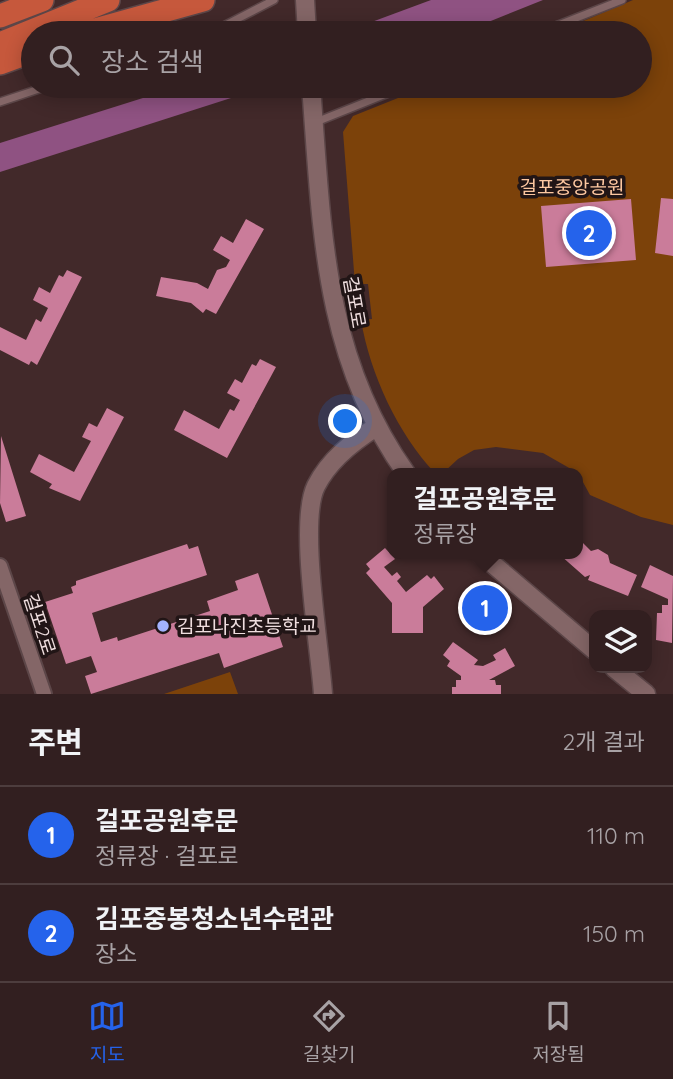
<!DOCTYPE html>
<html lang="ko">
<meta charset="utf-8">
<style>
:root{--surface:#321f20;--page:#3a2729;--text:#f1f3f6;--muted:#a8a2a5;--line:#4d3d3e;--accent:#2563eb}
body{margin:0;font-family:Quicksand,"Noto Sans KR",sans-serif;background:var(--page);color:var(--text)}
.controls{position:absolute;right:21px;bottom:21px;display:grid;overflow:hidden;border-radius:14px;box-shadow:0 4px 18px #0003}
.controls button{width:63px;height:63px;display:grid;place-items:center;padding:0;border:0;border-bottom:2px solid var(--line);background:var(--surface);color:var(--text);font:35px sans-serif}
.you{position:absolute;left:346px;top:422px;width:24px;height:24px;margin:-18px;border:5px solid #fff;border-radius:50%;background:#1a73e8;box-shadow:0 0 0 10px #1a73e833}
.badge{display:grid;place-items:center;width:46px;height:46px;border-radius:50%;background:var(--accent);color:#fff;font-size:23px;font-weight:700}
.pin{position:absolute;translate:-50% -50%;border:4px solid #fff;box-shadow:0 2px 7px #0006}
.popup{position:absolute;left:387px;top:468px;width:196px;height:91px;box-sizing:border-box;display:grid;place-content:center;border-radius:14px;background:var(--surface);filter:drop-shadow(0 2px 5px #0005);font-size:23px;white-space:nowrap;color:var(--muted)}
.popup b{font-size:26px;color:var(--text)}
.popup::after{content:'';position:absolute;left:50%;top:100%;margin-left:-14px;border:14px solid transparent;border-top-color:var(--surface)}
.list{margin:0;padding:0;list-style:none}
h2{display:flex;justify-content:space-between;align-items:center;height:91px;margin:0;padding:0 28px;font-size:30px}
h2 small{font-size:23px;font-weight:400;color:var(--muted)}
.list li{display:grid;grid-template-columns:46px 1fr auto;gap:21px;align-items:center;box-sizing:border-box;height:98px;padding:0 28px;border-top:2px solid var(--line)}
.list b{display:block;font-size:26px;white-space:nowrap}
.list p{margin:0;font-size:23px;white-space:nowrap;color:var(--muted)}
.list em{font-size:23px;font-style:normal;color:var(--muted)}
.icon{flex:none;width:38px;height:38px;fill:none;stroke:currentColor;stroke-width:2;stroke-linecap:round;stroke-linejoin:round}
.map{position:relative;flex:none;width:673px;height:694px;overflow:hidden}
.search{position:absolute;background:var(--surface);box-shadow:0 4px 18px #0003;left:21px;right:21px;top:21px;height:77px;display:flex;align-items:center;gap:18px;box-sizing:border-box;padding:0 24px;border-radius:38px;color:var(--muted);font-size:26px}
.sheet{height:287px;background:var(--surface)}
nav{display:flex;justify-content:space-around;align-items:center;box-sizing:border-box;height:98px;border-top:2px solid var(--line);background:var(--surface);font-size:19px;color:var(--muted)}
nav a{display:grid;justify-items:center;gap:4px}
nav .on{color:var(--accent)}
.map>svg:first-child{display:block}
.green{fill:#7c420a}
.water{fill:#8f5282}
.building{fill:#ca7c9a}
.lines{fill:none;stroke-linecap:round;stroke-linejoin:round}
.service-casing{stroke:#5c4648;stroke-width:10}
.minor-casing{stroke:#5c4648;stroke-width:18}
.tertiary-casing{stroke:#5c4648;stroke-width:21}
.trunk-casing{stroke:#5c4648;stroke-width:26}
.service{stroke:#846667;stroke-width:7}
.minor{stroke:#846667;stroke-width:14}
.tertiary{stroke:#846667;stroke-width:18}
.trunk{stroke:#c6583c;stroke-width:23}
.poi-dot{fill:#a2b2fd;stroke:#211516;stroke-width:2.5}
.labels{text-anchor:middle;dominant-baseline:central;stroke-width:7;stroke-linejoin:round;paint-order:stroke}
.park-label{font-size:19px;fill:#fdc7a0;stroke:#211516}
.street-label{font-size:19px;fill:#efdedf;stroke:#211516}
.poi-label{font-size:19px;fill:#efdedf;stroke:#211516;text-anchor:start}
</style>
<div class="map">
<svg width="673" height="694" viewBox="0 0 673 694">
<rect width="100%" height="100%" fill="#42292a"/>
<path class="green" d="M633 0H673V525L641 517 590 495 578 473 543 453 496 447 474 450 458 459 443 473H435C398 434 370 374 361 320L372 319 368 284H355L343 132 353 116 428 86H640V33H555Z
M230 672 238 694H164Z"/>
<path class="water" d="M431 0H543L461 33H342Z
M181 86H310L274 94 265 87 0 172V143Z"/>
<path class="building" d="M661 198 673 199V256L655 253Z
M631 199 636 260 546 267 541 206Z
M246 219 264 229 216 314 206 309 203 313 191 303 156 296 161 277 197 283 208 289 217 270 226 267 230 260 213 250 221 236 233 243Z
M67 270 82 277 37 365 31 361 29 365 0 350V327L26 340 36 319 41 322 48 308 33 300 39 287 50 293 59 275 63 277Z
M260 359 276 367 227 458 174 430 184 410 219 429 230 409 234 411 240 400 227 393 235 379 242 383 252 364 256 366Z
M107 408 124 417 80 501 49 488 52 484 30 472 39 454 74 472 91 441 82 437 89 423 97 427Z
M1 436 26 516 6 522 0 503Z
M578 538 591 551 598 549 608 555 610 563 637 575 628 596 588 580 590 575 585 577 560 555 578 554Z
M187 544 189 549 198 546 207 575 92 613 101 642 117 637 118 641 210 611 207 601 238 590 235 581 258 573 283 647 224 668 219 653 91 694 85 676 97 672 91 656 66 664 45 602 73 593 71 587 76 585V581Z
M385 548 395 559 384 567 392 576 397 572 401 577 397 581 406 592 427 575 431 579 434 576 444 589 423 607V633H392V603L366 573 370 569 366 564Z
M650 565 673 576 672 643 656 640 657 613H662V605H668V599L641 587Z
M453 642 478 660 474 665 483 666 496 660 493 655 505 648 515 666 489 680H495L496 685H501V694H452V687H456V680H461V676L447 666 450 661 443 655Z"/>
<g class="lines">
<g class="service-casing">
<path id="service" d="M210 33 274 0
M538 33 622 0
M0 102 48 86
M316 122 406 86"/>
</g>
<g class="minor-casing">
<path id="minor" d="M0 566 44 694"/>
</g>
<g class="tertiary-casing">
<path id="tertiary" d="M305 0 307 33
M311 86C322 225 322 355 406 473
M481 554 594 650
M614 668 646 694
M323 694C320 648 298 522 316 486 329 460 352 442 376 427"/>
</g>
<g class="trunk-casing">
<path id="trunk" d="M0 16 42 0
M84 33 203 0
M0 44 108 0
M0 63 33 51"/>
</g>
<use href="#service" class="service"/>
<use href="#minor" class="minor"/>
<use href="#tertiary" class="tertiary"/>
<use href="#trunk" class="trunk"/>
</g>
<circle class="poi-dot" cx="163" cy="626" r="7"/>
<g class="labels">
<g class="park-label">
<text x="572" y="187">걸포중앙공원</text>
</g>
<g class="street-label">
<text transform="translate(355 302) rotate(80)">걸포로</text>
<text transform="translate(40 624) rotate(72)">걸포2로</text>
</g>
<g class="poi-label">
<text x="177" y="626">김포나진초등학교</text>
</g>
</g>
</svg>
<div class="controls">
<button><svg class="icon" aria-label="layers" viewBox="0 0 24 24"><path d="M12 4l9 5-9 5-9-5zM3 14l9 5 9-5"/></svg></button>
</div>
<div class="you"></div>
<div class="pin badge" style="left:485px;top:608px">1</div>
<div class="popup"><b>걸포공원후문</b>정류장</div>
<div class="pin badge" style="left:589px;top:233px">2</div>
<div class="search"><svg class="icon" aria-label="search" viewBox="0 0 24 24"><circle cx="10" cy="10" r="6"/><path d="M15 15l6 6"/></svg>장소 검색</div>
</div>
<section class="sheet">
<h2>주변<small>2개 결과</small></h2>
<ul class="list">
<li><span class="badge">1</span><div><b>걸포공원후문</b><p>정류장 · 걸포로</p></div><em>110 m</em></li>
<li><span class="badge">2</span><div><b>김포중봉청소년수련관</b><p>장소</p></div><em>150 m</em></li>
</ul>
</section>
<nav>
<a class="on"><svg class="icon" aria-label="map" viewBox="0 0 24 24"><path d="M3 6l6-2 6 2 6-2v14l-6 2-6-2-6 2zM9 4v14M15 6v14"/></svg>지도</a>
<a><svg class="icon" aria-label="directions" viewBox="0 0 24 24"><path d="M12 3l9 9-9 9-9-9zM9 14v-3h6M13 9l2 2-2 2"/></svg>길찾기</a>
<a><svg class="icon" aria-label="saved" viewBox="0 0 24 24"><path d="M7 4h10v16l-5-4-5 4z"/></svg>저장됨</a>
</nav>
